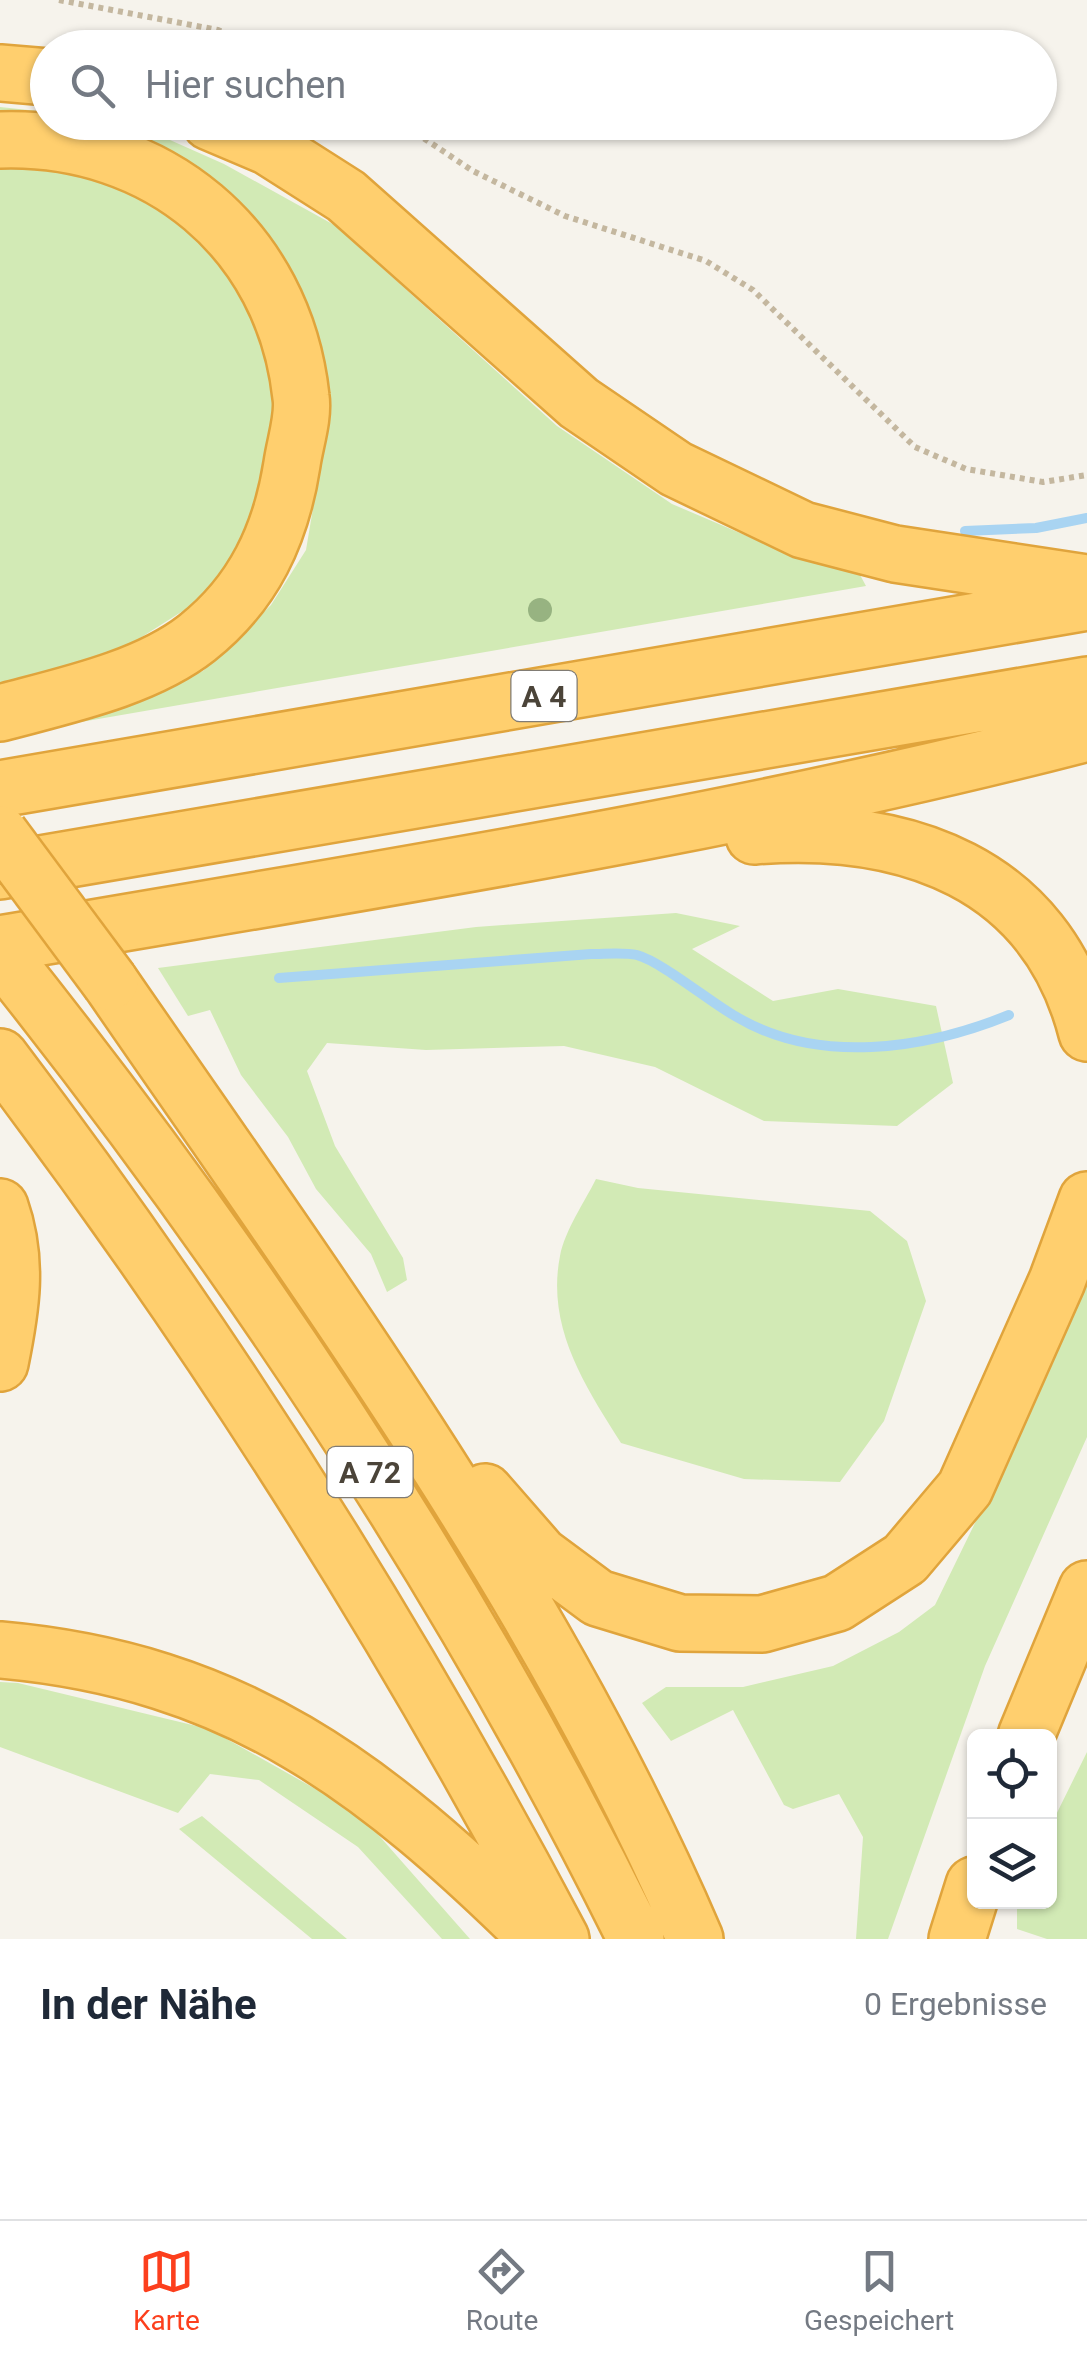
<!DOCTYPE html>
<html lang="de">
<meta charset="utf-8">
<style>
:root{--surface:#fff;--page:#f6f6f7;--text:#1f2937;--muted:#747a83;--line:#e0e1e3;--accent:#fc3f1d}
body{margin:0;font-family:Roboto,sans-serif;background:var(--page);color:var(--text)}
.controls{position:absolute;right:30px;bottom:30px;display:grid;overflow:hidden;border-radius:15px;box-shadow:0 2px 8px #0004}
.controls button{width:90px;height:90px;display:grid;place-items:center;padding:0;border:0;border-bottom:2px solid var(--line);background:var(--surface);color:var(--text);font:50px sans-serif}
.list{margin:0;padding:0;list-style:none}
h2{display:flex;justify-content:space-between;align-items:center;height:130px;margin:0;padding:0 40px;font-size:42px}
h2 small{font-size:32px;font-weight:400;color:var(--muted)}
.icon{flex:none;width:55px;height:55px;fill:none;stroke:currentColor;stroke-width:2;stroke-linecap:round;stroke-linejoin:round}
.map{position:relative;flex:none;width:1087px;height:1939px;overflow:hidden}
.search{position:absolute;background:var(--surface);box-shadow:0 2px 8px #0004;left:30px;right:30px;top:30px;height:110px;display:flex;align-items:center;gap:25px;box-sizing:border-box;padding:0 35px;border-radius:55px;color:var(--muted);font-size:38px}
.sheet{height:280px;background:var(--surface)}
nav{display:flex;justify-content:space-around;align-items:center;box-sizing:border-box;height:140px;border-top:2px solid var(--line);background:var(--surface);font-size:28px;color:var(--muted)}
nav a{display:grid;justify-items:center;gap:5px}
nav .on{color:var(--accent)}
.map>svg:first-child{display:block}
.green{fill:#d2eab5}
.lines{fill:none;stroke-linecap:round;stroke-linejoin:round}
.stream{stroke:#a9d4f2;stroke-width:10}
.highway-casing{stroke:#e0a43c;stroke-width:60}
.path{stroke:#c4b79f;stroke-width:6;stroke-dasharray:5 5;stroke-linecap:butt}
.highway{stroke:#ffcf6e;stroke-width:55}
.highway-bridge-casing{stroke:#e0a43c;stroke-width:60;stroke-linecap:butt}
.highway-bridge{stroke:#ffcf6e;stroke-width:55}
.tree{fill:#97b381}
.labels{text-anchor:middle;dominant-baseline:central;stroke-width:9;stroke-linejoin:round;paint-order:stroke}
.shield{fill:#fff;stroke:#817c74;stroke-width:2.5}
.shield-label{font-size:30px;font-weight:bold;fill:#4b4439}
</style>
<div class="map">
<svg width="1087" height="1939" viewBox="0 0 1087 1939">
<rect width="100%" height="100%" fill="#f6f3ec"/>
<path class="green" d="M0 107 47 112 48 122 116 123 161 136 224 164 336 226 557 426 672 504 787 553 859 573 866 586 52 727 48 722 203 671 271 605 306 550 328 419 265 236 0 121Z
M0 164 86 166 202 233 249 295 281 372 255 529 208 595 118 652 35 683H0Z
M676 913 740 926 692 949 773 1001 838 989 936 1006 953 1083 897 1126 764 1121 655 1067 564 1046 426 1050 327 1043 307 1071 335 1146 403 1258 407 1280 387 1292 371 1254 316 1189 288 1137 241 1075 210 1010 188 1016 158 968 476 927Z
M596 1179 638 1188 870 1211 907 1241 926 1301 884 1421 840 1482 744 1479 621 1443C585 1386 546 1327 560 1256 565 1230 584 1203 596 1179Z
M1087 1271V1437L985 1666 888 1939H856L863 1837 839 1794 793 1809 784 1805 733 1710 671 1741 642 1703 666 1687H743L833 1666 899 1632 935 1605 1053 1363Z
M0 1682 18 1683 209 1729 360 1814 470 1939H442L358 1847 259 1780 210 1774 178 1813 0 1747Z
M1087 1752V1939H1047L1017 1929V1902H1050V1827Z
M202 1816 347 1939H312L179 1829Z"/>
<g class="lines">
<path class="stream" d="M965 531 1036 528 1087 518
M279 978 591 954C605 954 624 952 637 955 662 962 710 1002 735 1016 818 1066 925 1049 1009 1015"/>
<g class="highway-casing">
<path id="highway" d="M0 73 48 77
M210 122 269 147 346 196 579 403 676 469 803 530 895 554 1087 583
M0 140C157 135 284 239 301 397 304 417 295 443 292 464 281 534 254 593 197 638 145 679 63 696 0 713
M0 789 1087 602
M754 836C905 824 1046 872 1087 1033
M0 871 1087 685
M0 944C364 881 730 826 1087 733
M0 953C244 1258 463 1588 636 1939
M110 982C322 1290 547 1594 695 1939
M0 1057C211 1335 398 1630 561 1939
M0 1207C19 1261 11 1309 0 1363
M485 1492 540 1555 598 1598 680 1623 762 1624 837 1603 905 1559 965 1488 1057 1281 1087 1200
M0 1650C237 1671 375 1778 538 1939
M1026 1736 1087 1589
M957 1939 974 1885"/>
</g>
<path class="path" d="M59 0 218 30 257 48
M399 122 473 171 565 216 706 261 753 290 915 447 966 469 1043 482 1087 475"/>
<use href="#highway" class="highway"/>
<g class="highway-bridge-casing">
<path id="highway-bridge" d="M0 834 110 982"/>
</g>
<use href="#highway-bridge" class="highway-bridge"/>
</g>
<circle class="tree" cx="540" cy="610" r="12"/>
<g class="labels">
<g class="shield">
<rect x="511.5" y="671" width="65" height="50" rx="8"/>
<rect x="327.5" y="1447" width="85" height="50" rx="8"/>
</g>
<g class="shield-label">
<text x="544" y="696">A 4</text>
<text x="370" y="1472">A 72</text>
</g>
</g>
</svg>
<div class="controls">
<button><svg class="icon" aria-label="locate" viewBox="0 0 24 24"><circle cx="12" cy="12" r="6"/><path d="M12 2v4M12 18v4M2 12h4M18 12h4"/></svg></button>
<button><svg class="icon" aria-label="layers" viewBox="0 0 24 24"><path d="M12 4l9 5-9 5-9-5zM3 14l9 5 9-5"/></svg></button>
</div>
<div class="search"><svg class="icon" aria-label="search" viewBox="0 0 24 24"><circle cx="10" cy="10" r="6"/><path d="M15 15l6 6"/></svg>Hier suchen</div>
</div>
<section class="sheet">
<h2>In der Nähe<small>0 Ergebnisse</small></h2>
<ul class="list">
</ul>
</section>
<nav>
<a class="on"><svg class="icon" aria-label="map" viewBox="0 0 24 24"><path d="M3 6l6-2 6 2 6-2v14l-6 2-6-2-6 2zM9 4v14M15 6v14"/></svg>Karte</a>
<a><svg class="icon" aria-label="directions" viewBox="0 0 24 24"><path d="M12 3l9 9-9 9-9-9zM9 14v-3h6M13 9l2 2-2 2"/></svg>Route</a>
<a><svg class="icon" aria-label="saved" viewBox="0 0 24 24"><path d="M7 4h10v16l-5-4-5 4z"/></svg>Gespeichert</a>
</nav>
